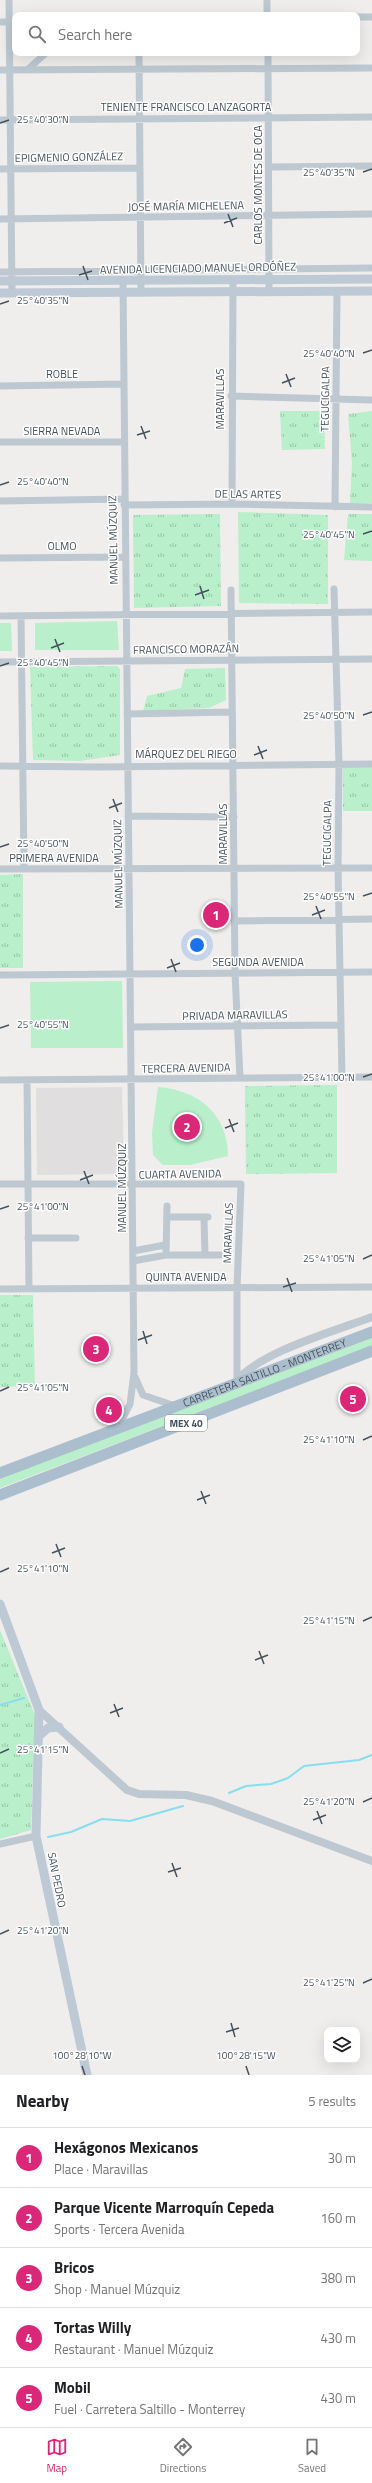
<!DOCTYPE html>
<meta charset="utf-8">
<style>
:root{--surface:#fff;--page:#f2f2f2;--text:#202124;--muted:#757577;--line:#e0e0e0;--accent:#db2777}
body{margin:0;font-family:"Titillium Web",sans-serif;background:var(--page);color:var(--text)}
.controls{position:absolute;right:12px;bottom:12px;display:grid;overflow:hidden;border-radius:8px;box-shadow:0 4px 16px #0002}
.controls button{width:36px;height:36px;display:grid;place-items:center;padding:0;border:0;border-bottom:1px solid var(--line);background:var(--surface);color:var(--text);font:20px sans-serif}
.you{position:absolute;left:197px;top:945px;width:14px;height:14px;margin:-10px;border:3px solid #fff;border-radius:50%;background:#1a73e8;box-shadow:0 0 0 6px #1a73e833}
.badge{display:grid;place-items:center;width:26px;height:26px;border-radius:50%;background:var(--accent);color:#fff;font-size:13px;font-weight:700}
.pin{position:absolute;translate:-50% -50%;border:2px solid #fff;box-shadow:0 1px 4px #0006}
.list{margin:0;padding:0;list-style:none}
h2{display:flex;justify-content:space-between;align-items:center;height:52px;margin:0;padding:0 16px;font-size:17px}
h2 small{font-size:13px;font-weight:400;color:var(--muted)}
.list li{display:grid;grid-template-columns:26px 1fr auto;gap:12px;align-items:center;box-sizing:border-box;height:60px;padding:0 16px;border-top:1px solid var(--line)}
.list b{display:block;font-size:15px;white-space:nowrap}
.list p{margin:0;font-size:13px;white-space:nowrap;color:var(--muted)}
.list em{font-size:13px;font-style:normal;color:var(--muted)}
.icon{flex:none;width:22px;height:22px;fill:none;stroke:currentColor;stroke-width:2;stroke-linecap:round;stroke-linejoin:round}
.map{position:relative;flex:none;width:372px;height:2075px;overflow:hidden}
.search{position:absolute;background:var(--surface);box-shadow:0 4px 16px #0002;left:12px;right:12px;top:12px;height:44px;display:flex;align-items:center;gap:10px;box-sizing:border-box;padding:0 14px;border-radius:8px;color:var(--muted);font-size:15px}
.sheet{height:352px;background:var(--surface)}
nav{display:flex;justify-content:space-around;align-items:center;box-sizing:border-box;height:56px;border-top:1px solid var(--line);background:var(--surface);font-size:11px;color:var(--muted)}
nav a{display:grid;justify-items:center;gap:2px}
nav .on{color:var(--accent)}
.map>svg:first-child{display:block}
.education{fill:#e1dedf}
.grass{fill:url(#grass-tufts)}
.park{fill:#b9efca}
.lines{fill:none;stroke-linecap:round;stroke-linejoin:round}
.stream{stroke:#85dfee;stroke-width:2}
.minor{stroke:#bdc8d0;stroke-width:7}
.tertiary{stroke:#bdc8d0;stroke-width:8}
.secondary{stroke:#bdcad5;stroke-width:9}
.primary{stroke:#abbecd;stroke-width:11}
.ticks{fill:none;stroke:#45525b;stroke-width:1.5}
.labels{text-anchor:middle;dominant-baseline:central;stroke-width:3;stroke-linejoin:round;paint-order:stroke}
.shield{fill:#fff;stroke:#7d868c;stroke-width:1}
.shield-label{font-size:10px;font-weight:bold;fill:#45525b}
.street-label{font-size:11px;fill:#45525b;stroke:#fff}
.ticks-label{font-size:10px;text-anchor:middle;fill:#45525b;stroke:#fff;stroke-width:3;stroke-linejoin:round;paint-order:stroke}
</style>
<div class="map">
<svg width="372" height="2075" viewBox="0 0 372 2075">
<defs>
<pattern id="grass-tufts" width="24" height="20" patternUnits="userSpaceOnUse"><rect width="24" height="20" fill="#b9efca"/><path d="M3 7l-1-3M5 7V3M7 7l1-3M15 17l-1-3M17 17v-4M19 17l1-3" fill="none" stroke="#98c4a7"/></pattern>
</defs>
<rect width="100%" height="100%" fill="#f0eded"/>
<path class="education" d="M122 1087 124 1174 37 1175 36 1088Z"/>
<path class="grass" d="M280 411H324L325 449 282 450Z
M372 411V503H350L352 463 348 414Z
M238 512 328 515V604L239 603Z
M220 514 221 606 134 608 133 515Z
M348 514H372V561L344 560Z
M117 666 120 669V755L80 761 33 760 30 667Z
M225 668 226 700 209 708 143 711 147 696 181 688 185 669Z
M343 767H372V811H343Z
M23 874V968H0V875Z
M337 1085V1173L246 1174 245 1086Z
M0 1295H33L35 1386 0 1387Z
M0 1630 35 1715 31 1830 0 1839Z"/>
<path class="park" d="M117 621 119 650H35V623Z
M0 623H11L12 651H0Z
M122 981 123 1048H31L30 982Z
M158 1087C198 1090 228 1114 228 1156L190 1165H163L153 1155 152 1133Z
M372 1338V1346L0 1488V1478Z"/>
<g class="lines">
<path class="stream" d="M0 1705 24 1698
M229 1793 246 1786 271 1784 288 1778 304 1766 359 1760 372 1755
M48 1837 71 1832 102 1819 130 1821 183 1806"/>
<path class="minor" d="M9 0 12 293
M267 0V15
M357 17H372
M0 22H10
M139 53 141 293
M268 53 269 292
M0 70 372 68
M27 70 46 53
M0 120 372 117
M269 167 372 166
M0 169 139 168
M0 219 372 214
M0 272 372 268
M0 386 123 384
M231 396 372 400
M0 442H124
M0 501 124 499
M232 504 233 280
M124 505 232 504 372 507
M335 507 337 291
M0 558 125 557
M334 589 339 764 338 867 342 1078
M231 590 235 973 240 1078
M0 616 372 612
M21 616 24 868
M0 662 372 659
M127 714 232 712
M0 766 101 767 372 764
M128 816 234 817
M0 869 372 868
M234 921 372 919
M0 975 372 972
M131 1027 340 1025
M0 1080 372 1077
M27 1080 29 1289
M0 1184H241L237 1289V1378
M168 1217H208
M204 1218 205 1254
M28 1238H76
M133 1251 165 1245
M166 1255 167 1206
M133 1261 166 1255H220
M0 1289 372 1287
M135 1377 143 1395 175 1406
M118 1428 130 1404 134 1373 123 282
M0 1844 36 1836"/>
<path class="tertiary" d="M233 1385C255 1353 335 1331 372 1317
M39 1710 127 1790 139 1794 186 1795 212 1801 372 1861"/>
<path class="secondary" d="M0 281 372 279
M0 293 372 291
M0 1604 39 1710 36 1836 87 2075
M38 1737 48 1728 59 1727"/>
<g class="primary">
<path id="s1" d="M0 1473 372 1332"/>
<path d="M0 1495 372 1351"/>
</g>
</g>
<path class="ticks" d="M0 123 9 120M363 172 372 169M228 214 233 227M224 223 237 218M83 266 88 280M79 275 92 271M0 304 9 301M363 353 372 350M286 374 291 387M282 383 295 378M141 426 146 439M137 435 150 431M0 485 9 482M363 534 372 531M200 586 204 599M195 595 209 590M55 639 60 652M51 648 64 643M0 666 9 663M363 715 372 712M258 746 263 759M254 755 267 750M113 799 118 812M109 808 122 803M0 847 9 844M363 896 372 893M316 906 321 919M312 915 325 910M171 959 176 972M167 968 180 963M0 1028 9 1025M363 1077 372 1074M229 1119 234 1132M225 1128 238 1123M84 1171 89 1184M80 1180 93 1175M0 1209 9 1206M363 1259 372 1255M287 1278 292 1292M283 1287 296 1283M143 1331 147 1344M138 1340 152 1335M0 1391 9 1387M363 1440 372 1436M201 1491 206 1504M197 1500 210 1495M56 1544 61 1557M52 1553 65 1548M0 1572 9 1568M363 1621 372 1617M259 1651 264 1664M255 1660 268 1655M114 1704 119 1717M110 1713 123 1708M0 1753 9 1749M363 1802 372 1798M317 1811 322 1824M313 1820 326 1815M172 1863 177 1877M168 1872 181 1868M0 1934 9 1930M363 1983 372 1979M231 2023 235 2037M226 2032 239 2028M82 2066 85 2075M246 2066 249 2075"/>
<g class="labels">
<rect class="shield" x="165" y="1415" width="42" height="16" rx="3"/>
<g class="shield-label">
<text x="186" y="1423">MEX 40</text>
</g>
<g class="street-label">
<text x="186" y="107">TENIENTE FRANCISCO LANZAGORTA</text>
<text transform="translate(69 157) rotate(-1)">EPIGMENIO GONZÁLEZ</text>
<text transform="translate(258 185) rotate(-90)">CARLOS MONTES DE OCA</text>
<text transform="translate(186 206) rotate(-1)">JOSÉ MARÍA MICHELENA</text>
<text transform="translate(198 268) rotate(-1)">AVENIDA LICENCIADO MANUEL ORDÓÑEZ</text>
<text x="62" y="374">ROBLE</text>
<text transform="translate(220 399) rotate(-90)">MARAVILLAS</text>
<text transform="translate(325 399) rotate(-89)">TEGUCIGALPA</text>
<text x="62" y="431">SIERRA NEVADA</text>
<text transform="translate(248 494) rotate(1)">DE LAS ARTES</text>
<text transform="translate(113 540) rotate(-91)">MANUEL MÚZQUIZ</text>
<text x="62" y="546">OLMO</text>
<text transform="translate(186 649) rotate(-1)">FRANCISCO MORAZÁN</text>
<text x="186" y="754">MÁRQUEZ DEL RIEGO</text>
<text transform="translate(327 833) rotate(-89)">TEGUCIGALPA</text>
<text transform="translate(223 834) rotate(-90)">MARAVILLAS</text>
<text x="54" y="858">PRIMERA AVENIDA</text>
<text transform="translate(118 864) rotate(-91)">MANUEL MÚZQUIZ</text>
<text x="258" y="962">SEGUNDA AVENIDA</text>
<text transform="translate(235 1015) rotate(-1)">PRIVADA MARAVILLAS</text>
<text transform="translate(186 1068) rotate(-1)">TERCERA AVENIDA</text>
<text transform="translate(180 1174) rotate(-1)">CUARTA AVENIDA</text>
<text transform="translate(122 1188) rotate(-90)">MANUEL MÚZQUIZ</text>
<text transform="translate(228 1233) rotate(-88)">MARAVILLAS</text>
<text x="186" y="1277">QUINTA AVENIDA</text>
<text stroke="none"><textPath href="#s1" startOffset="283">CARRETERA SALTILLO - MONTERREY</textPath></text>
<text transform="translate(57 1880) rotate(79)">SAN PEDRO</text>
</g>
</g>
<g class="ticks-label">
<text x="43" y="123">25°40'30"N</text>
<text x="329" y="176">25°40'35"N</text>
<text x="43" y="304">25°40'35"N</text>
<text x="329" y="357">25°40'40"N</text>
<text x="43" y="485">25°40'40"N</text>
<text x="329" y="538">25°40'45"N</text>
<text x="43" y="666">25°40'45"N</text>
<text x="329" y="719">25°40'50"N</text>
<text x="43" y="847">25°40'50"N</text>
<text x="329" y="900">25°40'55"N</text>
<text x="43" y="1028">25°40'55"N</text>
<text x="329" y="1081">25°41'00"N</text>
<text x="43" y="1210">25°41'00"N</text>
<text x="329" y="1262">25°41'05"N</text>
<text x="43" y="1391">25°41'05"N</text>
<text x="329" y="1443">25°41'10"N</text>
<text x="43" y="1572">25°41'10"N</text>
<text x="329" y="1624">25°41'15"N</text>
<text x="43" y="1753">25°41'15"N</text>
<text x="329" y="1805">25°41'20"N</text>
<text x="43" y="1934">25°41'20"N</text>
<text x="329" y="1986">25°41'25"N</text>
<text x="82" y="2059">100°28'10"W</text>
<text x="246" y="2059">100°28'15"W</text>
</g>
</svg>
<div class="controls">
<button><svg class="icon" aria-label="layers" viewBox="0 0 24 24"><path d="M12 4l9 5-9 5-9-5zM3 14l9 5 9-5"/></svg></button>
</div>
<div class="you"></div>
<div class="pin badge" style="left:216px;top:915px">1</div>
<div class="pin badge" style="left:187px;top:1127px">2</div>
<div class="pin badge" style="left:96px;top:1349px">3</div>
<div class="pin badge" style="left:109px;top:1410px">4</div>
<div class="pin badge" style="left:353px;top:1399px">5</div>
<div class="search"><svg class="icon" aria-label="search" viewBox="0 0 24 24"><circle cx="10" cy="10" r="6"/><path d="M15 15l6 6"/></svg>Search here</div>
</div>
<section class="sheet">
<h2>Nearby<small>5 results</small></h2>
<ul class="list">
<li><span class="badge">1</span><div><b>Hexágonos Mexicanos</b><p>Place · Maravillas</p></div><em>30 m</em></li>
<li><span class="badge">2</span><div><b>Parque Vicente Marroquín Cepeda</b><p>Sports · Tercera Avenida</p></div><em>160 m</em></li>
<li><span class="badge">3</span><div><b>Bricos</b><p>Shop · Manuel Múzquiz</p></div><em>380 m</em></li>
<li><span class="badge">4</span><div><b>Tortas Willy</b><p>Restaurant · Manuel Múzquiz</p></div><em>430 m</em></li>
<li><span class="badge">5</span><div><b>Mobil</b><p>Fuel · Carretera Saltillo - Monterrey</p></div><em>430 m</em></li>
</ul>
</section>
<nav>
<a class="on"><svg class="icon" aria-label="map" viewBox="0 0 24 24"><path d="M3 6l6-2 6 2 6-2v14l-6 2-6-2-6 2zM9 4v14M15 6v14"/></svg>Map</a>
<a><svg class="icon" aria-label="directions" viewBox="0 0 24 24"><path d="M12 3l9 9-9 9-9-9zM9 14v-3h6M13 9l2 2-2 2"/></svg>Directions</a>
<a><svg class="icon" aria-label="saved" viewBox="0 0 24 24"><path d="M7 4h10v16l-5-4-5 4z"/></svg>Saved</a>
</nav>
